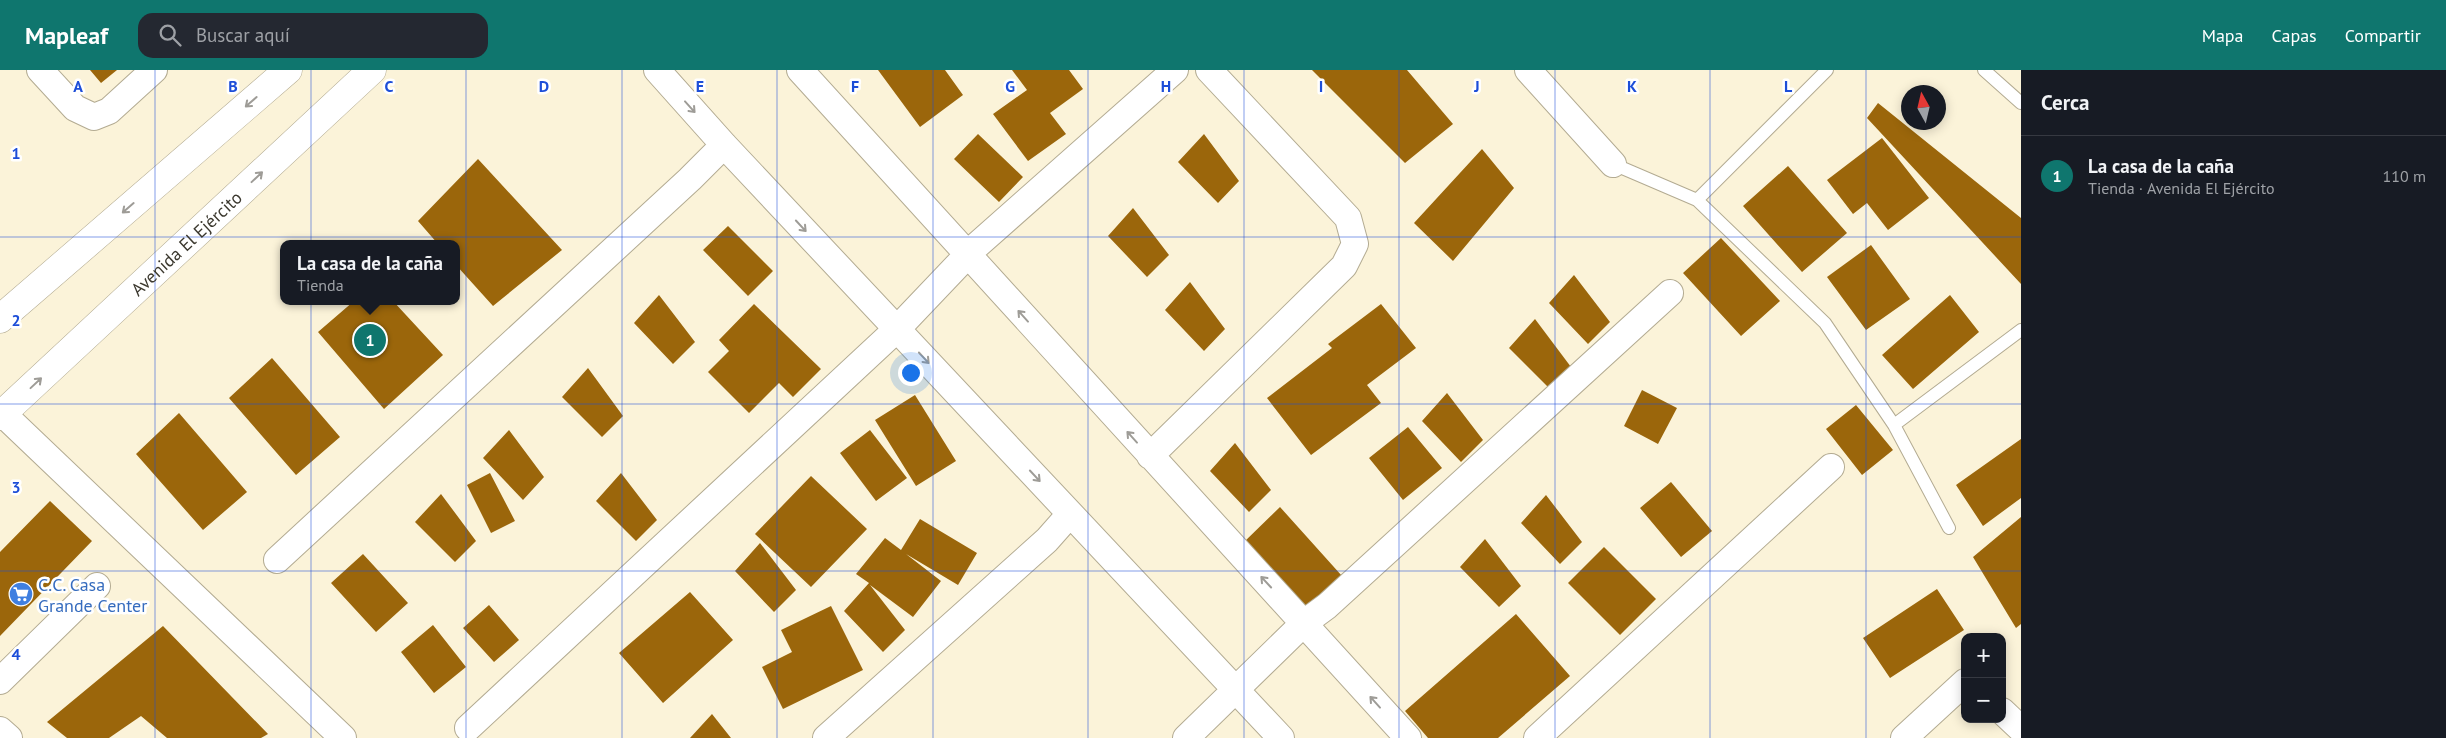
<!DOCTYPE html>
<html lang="es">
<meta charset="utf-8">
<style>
:root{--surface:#171b24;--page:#242831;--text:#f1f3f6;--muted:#9ea1a6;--line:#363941;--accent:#0f766e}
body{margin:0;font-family:"PT Sans",sans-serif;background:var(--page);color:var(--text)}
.controls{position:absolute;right:15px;bottom:15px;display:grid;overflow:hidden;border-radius:10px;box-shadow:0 2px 12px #0003}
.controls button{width:45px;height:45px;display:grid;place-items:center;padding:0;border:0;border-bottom:1px solid var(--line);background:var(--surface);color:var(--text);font:25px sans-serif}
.compass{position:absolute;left:1901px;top:15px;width:45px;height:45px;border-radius:50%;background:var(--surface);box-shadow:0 2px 12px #0003;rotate:352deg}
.you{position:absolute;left:910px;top:302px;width:18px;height:18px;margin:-12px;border:4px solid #fff;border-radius:50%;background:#1a73e8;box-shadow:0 0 0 8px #1a73e833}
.badge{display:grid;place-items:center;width:32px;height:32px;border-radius:50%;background:var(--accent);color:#fff;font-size:16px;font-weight:700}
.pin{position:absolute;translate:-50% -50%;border:2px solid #fff;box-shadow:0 1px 5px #0006}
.popup{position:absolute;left:280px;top:170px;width:180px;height:65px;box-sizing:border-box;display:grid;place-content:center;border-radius:10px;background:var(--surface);filter:drop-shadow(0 1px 4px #0005);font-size:16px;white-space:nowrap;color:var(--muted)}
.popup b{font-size:19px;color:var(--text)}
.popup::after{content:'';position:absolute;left:50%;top:100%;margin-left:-10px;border:10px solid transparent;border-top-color:var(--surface)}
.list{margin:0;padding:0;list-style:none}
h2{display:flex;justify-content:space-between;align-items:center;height:65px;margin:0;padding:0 20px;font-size:21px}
h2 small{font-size:16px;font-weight:400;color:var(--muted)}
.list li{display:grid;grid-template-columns:32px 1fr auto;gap:15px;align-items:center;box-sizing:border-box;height:80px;padding:0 20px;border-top:1px solid var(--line)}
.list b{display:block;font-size:19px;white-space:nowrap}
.list p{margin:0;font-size:16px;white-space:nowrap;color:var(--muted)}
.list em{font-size:16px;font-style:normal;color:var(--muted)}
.icon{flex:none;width:28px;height:28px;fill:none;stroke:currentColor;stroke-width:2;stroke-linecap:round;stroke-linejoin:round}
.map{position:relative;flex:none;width:2021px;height:668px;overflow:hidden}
header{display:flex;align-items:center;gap:30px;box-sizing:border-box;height:70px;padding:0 25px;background:var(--accent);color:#fff}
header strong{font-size:24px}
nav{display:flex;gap:28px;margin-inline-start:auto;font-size:18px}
.search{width:350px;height:45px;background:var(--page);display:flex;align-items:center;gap:12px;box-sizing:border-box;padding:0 18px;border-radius:15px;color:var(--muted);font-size:19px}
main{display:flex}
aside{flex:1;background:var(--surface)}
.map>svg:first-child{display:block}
.building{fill:#9b660b}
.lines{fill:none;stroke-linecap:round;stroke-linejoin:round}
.lane-casing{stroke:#b3ab92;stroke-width:14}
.street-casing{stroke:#b3ab92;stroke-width:28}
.secondary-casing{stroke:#b3ab92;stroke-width:29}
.lane{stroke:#fff;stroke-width:12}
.street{stroke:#fff;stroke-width:26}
.secondary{stroke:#fff;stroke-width:28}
.oneway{stroke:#9e9c97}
.grid{fill:none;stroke:#1d4ed8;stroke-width:1;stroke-opacity:0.55}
.labels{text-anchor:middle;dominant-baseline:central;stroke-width:5;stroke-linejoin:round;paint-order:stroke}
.street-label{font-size:18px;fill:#3c392f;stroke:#fff}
.shop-label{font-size:18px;fill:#366cbe;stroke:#fff;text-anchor:start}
.grid-label{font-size:16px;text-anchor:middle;font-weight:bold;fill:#1d4ed8;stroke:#fff;stroke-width:5;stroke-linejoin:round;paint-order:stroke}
</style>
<header>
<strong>Mapleaf</strong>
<div class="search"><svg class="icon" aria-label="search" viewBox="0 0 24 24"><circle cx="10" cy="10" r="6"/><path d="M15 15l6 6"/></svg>Buscar aquí</div>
<nav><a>Mapa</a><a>Capas</a><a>Compartir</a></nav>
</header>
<main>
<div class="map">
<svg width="2021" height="668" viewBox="0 0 2021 668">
<rect width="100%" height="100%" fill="#fbf3d9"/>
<path class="building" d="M90 0H117L101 13Z
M878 0H945L963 25 920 57Z
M1012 0H1069L1083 19 1050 43 1066 64 1028 91 993 44 1027 20Z
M1312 0H1407L1453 54 1405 93Z
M1878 33 2021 148V214L1867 48Z
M978 64 1023 107 999 132 954 89Z
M1204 64 1239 111 1218 133 1178 92Z
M1882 68 1929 128 1888 160 1867 133 1853 144 1827 110Z
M1482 79 1514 118 1453 191 1414 153Z
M478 89 562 180 493 236 456 195V174H438L418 151Z
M1788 96 1847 163 1802 202 1743 136Z
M1133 138 1169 185 1147 207 1108 166Z
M728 156 773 201 748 226 703 180Z
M1721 168 1780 231 1741 266 1683 203Z
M1871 175 1910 229 1866 260 1827 207Z
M1574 205 1610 252 1588 274 1549 233Z
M1190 212 1225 259 1204 281 1165 240Z
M659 225 695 272 673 294 634 253Z
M1950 225 1979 262 1913 319 1882 285Z
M354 231H393L443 285 384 339 318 262Z
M754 234 821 299 793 327 779 313 749 343 708 302 729 281 719 270Z
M1381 234 1416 278 1367 315 1381 333 1311 385 1267 328 1332 278 1328 274Z
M1535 249 1571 297 1549 318 1509 278Z
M272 288 340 367 296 405 229 328Z
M588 298 623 346 602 367 562 327Z
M1642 320 1677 338 1658 374 1624 356Z
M1447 323 1483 370 1461 392 1422 351Z
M915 325 956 391 916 416 875 350Z
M1856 335 1893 380 1862 405 1826 359Z
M179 343 247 422 203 460 136 384Z
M1408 357 1442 398 1403 430 1369 388Z
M509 360 544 407 523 430 483 388Z
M870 360 907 408 876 431 840 383Z
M2021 369V428L1983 456 1956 415Z
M1235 373 1271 420 1249 442 1210 401Z
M490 403 515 451 491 463 467 415Z
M621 403 657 450 636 471 596 431Z
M811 406 867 459 811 517 755 464Z
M1671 412 1712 461 1681 487 1640 438Z
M441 424 476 471 455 492 415 452Z
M1546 425 1582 472 1560 494 1521 453Z
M50 431 92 471 0 566V482Z
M1280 437 1342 506 1305 541 1242 474Z
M2021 447V554L2016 558 1973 487Z
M920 449 977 483 958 515 906 484 941 511 913 547 870 515 905 560 883 582 844 541 869 513 856 504 885 468 901 480Z
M1485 469 1521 516 1499 537 1460 497Z
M760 473 796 520 774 542 735 501Z
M1604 477 1656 529 1620 565 1568 513Z
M363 484 408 533 376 562 331 513Z
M1937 519 1964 560 1890 608 1863 568Z
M690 522 733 570 663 633 619 583Z
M489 535 519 570 494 592 463 558Z
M831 536 863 600 783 639 762 597 792 582 781 560Z
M1516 544 1570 606 1498 668H1428L1405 641Z
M433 555 466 597 434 623 401 582Z
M163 556 268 664 261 668H167L141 646 109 668H67L47 652Z
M712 644 731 668H690Z"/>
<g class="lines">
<g class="lane-casing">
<path id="lane" d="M1984 0 2021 33
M1613 94 1697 130 1825 253 1894 355 1949 458
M1697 130 1827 0
M1894 355 2021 260"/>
</g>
<g class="street-casing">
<path id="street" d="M40 0 75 38 94 47 109 41 154 0
M657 0 724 75 1281 668
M800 0 1408 668
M1528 0 1613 94
M3 344 343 668
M1150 386 1344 196 1355 174 1348 148 1209 0
M277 490 690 109 724 75
M0 611 97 516
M2002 641 2021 659
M468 658 897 259 975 177 1175 0
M0 660 9 668
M826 668 1047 470 1070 444
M1186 668 1304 553 1327 536 1670 223
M1537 668 1831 397
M1904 668 1965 612"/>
</g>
<g class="secondary-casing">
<g id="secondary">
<path d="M0 249 288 0"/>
<path id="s1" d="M0 346 372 0"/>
</g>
</g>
<use href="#lane" class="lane"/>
<use href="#street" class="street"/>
<use href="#secondary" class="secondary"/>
</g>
<defs><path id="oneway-shaft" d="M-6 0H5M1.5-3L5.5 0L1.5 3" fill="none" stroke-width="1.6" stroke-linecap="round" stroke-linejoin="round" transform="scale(1.25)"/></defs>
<g class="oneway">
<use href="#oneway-shaft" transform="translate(251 32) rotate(139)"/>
<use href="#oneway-shaft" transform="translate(690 37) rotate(48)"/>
<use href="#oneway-shaft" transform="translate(257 107) rotate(-43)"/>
<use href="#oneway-shaft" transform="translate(128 138) rotate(139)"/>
<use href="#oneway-shaft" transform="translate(801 156) rotate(47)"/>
<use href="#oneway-shaft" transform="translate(1023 246) rotate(-132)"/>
<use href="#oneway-shaft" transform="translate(924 288) rotate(47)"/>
<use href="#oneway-shaft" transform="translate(36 313) rotate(-43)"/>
<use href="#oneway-shaft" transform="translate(1132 367) rotate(-132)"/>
<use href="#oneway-shaft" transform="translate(1035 406) rotate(47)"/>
<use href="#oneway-shaft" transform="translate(1266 512) rotate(-133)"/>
<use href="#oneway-shaft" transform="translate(1375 632) rotate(-132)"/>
</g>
<path class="grid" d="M155 0V668M311 0V668M466 0V668M622 0V668M777 0V668M933 0V668M1088 0V668M1244 0V668M1399 0V668M1555 0V668M1710 0V668M1866 0V668M0 167H2021M0 334H2021M0 501H2021"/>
<defs>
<g id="supermarket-disc" transform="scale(1.25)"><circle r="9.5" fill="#3f7fe0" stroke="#fff"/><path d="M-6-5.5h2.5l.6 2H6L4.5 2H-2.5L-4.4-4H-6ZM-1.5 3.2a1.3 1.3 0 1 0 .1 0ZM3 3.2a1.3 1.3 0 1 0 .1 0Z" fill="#fff"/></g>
</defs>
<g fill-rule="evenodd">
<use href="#supermarket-disc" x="21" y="524"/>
</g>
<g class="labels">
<g class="street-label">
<text stroke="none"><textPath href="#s1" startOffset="254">Avenida El Ejército</textPath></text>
</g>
<g class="shop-label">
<text x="38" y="514">C.C. Casa<tspan x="38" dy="21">Grande Center</tspan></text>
</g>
</g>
<g class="grid-label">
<text x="78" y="22">A</text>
<text x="233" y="22">B</text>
<text x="389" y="22">C</text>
<text x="544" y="22">D</text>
<text x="700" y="22">E</text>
<text x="855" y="22">F</text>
<text x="1010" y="22">G</text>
<text x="1166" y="22">H</text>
<text x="1321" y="22">I</text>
<text x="1477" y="22">J</text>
<text x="1632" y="22">K</text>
<text x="1788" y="22">L</text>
<text x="16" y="89">1</text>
<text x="16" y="256">2</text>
<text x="16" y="423">3</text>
<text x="16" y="590">4</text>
</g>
</svg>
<div class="controls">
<button>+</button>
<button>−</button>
</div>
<svg class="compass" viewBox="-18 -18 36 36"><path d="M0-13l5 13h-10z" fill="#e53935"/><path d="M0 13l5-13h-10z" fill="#9ea1a6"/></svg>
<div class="you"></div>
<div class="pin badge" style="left:370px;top:270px">1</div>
<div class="popup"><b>La casa de la caña</b>Tienda</div>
</div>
<aside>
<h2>Cerca<small></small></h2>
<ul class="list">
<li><span class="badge">1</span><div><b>La casa de la caña</b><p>Tienda · Avenida El Ejército</p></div><em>110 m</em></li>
</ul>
</aside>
</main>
